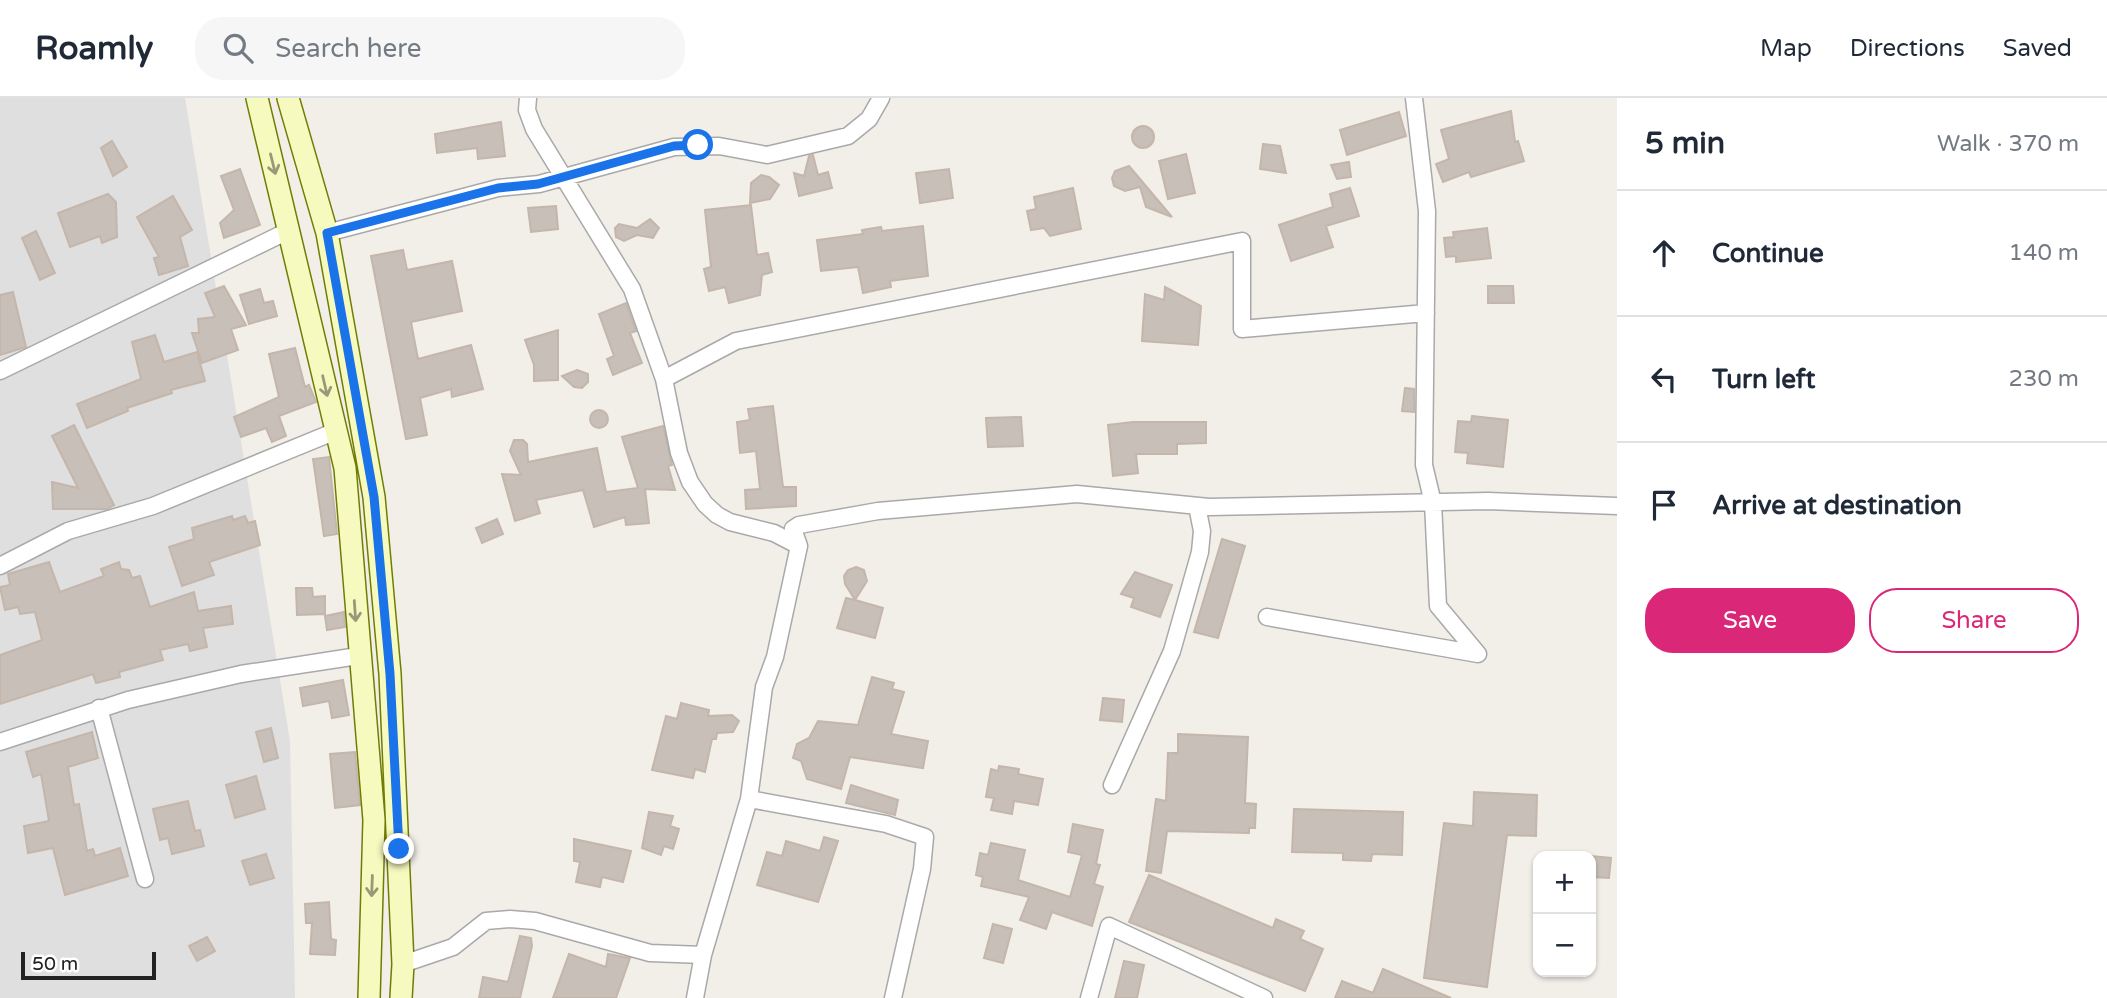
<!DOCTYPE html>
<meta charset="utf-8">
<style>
:root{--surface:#fff;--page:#f6f6f7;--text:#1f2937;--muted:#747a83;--line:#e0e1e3;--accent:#db2777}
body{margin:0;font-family:"Varela Round",sans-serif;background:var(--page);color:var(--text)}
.controls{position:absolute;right:21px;bottom:21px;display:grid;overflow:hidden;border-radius:14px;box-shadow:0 2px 5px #0004}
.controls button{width:63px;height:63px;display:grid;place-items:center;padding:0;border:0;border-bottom:2px solid var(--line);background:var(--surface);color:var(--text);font:35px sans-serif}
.scale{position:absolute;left:21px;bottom:18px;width:135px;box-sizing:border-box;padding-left:7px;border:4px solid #222;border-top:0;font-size:19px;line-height:24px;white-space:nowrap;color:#222;-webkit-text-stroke:5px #fff;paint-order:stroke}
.stop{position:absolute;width:21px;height:21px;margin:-16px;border:5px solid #1a73e8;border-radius:50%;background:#fff}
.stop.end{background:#1a73e8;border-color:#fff;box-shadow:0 2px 7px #0008}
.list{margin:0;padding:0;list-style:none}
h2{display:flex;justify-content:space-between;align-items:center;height:91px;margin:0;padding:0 28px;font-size:30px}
h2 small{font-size:23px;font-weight:400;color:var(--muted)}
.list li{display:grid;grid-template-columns:46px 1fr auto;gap:21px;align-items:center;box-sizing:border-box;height:126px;padding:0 28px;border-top:2px solid var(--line)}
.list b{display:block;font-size:26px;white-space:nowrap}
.list em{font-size:23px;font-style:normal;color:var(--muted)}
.actions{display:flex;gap:14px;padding:21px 28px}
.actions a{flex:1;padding:16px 0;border:2px solid var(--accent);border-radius:28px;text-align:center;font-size:24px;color:var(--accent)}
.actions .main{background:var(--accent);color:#fff}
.icon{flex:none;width:38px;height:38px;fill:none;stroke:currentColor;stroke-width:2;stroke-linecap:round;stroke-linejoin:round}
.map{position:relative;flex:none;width:1617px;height:900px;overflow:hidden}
header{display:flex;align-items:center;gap:42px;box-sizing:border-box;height:98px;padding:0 35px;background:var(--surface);border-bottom:2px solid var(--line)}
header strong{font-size:33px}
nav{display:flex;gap:38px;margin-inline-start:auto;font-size:24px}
.search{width:490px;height:63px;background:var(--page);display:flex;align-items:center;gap:18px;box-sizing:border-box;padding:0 24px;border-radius:28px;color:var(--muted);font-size:26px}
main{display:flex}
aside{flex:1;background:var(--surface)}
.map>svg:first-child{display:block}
.residential{fill:#e0dfdf}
.building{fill:#c7bfb8;stroke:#c4b6ab;stroke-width:2}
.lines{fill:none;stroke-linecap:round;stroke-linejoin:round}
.street-casing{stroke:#a9a9a9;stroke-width:19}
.secondary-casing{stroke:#707d05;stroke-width:24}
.street{stroke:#fff;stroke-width:16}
.secondary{stroke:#f7fabf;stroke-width:21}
.oneway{stroke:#979978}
.route{stroke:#1a73e8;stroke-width:9}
</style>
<header>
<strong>Roamly</strong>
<div class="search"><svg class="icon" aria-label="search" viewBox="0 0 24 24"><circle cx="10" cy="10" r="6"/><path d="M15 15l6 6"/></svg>Search here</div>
<nav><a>Map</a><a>Directions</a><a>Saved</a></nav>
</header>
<main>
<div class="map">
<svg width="1617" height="900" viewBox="0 0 1617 900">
<rect width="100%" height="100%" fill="#f2efe9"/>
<path class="residential" d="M0 0H185L290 643 295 900H0Z"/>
<path class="building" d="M1511 13 1515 44 1518 43 1524 63 1471 79 1469 74 1443 84 1436 66 1449 61 1441 32Z
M1399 14 1406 38 1347 57 1340 32Z
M501 24 505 58 478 61 477 50 437 55 435 36Z
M1132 39a11 11 0 1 1 22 0a11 11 0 1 1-22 0Z
M112 43 127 69 113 78 101 50Z
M1263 46 1280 48 1286 75 1260 71Z
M1186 56 1195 95 1168 101 1159 63Z
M813 57 818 77 828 74 832 90 799 98 794 75 804 78 809 58Z
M1349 64 1351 79 1337 81 1331 67Z
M1129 68 1145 87 1172 119 1146 109 1140 89 1125 93 1114 88 1112 80 1115 73Z
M240 71 260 127 224 140 220 125 234 112 221 78Z
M949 71 953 100 920 105 916 75Z
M761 77 769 79 779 87 770 101 750 105 751 85Z
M1073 90 1081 131 1050 138 1044 130 1031 132 1027 113 1036 111 1034 99Z
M1350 90 1359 118 1326 128 1333 149 1291 163 1279 127 1333 109 1330 96Z
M108 96 116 104 117 139 102 145 100 138 70 149 58 115Z
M173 98 192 132 180 139 188 168 159 177 154 160 159 159 137 119Z
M751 107 757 157 768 155 772 174 762 177 760 197 729 205 725 189 709 193 704 171 711 169 705 112Z
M556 108 558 131 531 134 528 110Z
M650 121 659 130 653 140 637 137 624 143 616 139 615 130 619 126 637 130Z
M923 128 928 178 890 183 891 189 863 195 858 169 821 173 817 142 863 136 862 132 881 129 882 133Z
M1487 130 1491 160 1456 164V158L1446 159 1444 140 1454 139 1453 134Z
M36 133 55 175 40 182 22 140Z
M403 152 407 172 452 163 462 213 411 224 418 261 471 247 483 291 452 299 451 291 420 300 427 337 406 341 371 158Z
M224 188 246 227 231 231 238 252 202 265 192 235H199L198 221 215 219 205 195Z
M1488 188H1513L1514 205H1488Z
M1165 189 1201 208 1198 247 1142 243 1145 196 1164 202Z
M260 191 264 205 273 203 277 218 249 226 240 197Z
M13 194 26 249 0 257V197Z
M626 205 636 233 630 235 642 265 613 277 607 261 614 258 599 216Z
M558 232V282L534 283V267L525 242Z
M155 237 164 264 197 254 205 283 171 292 172 295 127 310 128 313 87 330 77 306 141 281 132 244Z
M295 250 305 289 309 287 316 304 279 318 286 338 272 344 266 330 241 339 234 319 279 299 269 256Z
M577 272 588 276V284L582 290 574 289 562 278Z
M1405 290 1414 291V314L1402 313Z
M773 308 783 389H796V408L746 411 745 392 760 391 756 353 740 355 737 324 750 322 748 311Z
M590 321a9 9 0 1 1 18 0a9 9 0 1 1-18 0Z
M1472 318 1508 322 1503 369 1467 365 1468 355 1455 354 1458 323 1471 324Z
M1021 319 1023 348 988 349 986 320Z
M1133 324H1206V345L1177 346V356H1136L1138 375 1113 378 1108 327Z
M74 327 114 407 107 411H53L52 384 78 390 52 338Z
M663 328 672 367 668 368 675 392 645 391 649 425 626 427 625 419 594 429 583 392 536 402 540 415 515 423 502 376 521 377 510 353 514 342H523L527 346 528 364 597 350 606 394 638 390 622 339Z
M329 359 337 436 324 438 313 361Z
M232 418 233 422 245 418 248 425 255 423 260 447 209 464 214 477 182 488 169 449 194 441 192 430Z
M497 421 503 436 482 445 476 430Z
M1222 441 1245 448 1218 540 1194 534Z
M49 464 60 494 104 478 101 471 119 464 121 471 129 472 132 480 140 478 150 509 194 494 198 513 231 508 233 526 203 530 207 549 190 553 188 546 160 552 163 562 119 574 120 579 96 585 93 576 0 606V557L42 542 35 514 20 516 18 509 5 512 0 489 10 487 8 476Z
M856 469 864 472 867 483 855 502 883 510 875 540 837 530 846 500 855 502 845 486 844 478 848 472Z
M1135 474 1172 487 1160 519 1131 509 1134 500 1121 496Z
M296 490H312L313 499 325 498V516L297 517Z
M344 514 345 529 327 532 325 518Z
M872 579 894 585 892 591 904 594 891 636 928 643 923 670 850 659 841 691 807 681 801 663 793 660 797 646 809 640 818 623 858 627Z
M343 582 349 617 332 620 329 603 303 608 300 590Z
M1103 600 1124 602 1122 624 1100 622Z
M681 605 709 612 708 618 732 617 739 623 733 634 717 635 716 641H712L705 674 695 671 693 680 652 672 666 618 677 621Z
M271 630 278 660 264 664 256 634Z
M92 634 98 660 68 669 74 707 79 706 87 753 93 751 95 758 120 750 128 778 65 797 53 750 28 755 24 728 49 723 41 676 33 679 26 654Z
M1178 636 1248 639 1245 705 1256 706 1255 730H1249V735L1167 733 1161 775 1146 773 1156 701 1166 703 1168 655H1178Z
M355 654 360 707 335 710 330 656Z
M999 668 1019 671 1018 676 1043 681 1038 707 1014 703 1012 716 991 712 994 700 986 699 991 671 998 673Z
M256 678 265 711 235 720 226 687Z
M851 687 898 702 895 717 846 705Z
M1474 694 1537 697 1536 738 1507 737 1487 889 1424 880 1444 725 1473 728Z
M188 703 195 733 200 732 204 748 172 756 168 740 160 742 153 711Z
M1294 711 1403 714 1402 757 1372 756 1371 763 1343 762V755L1292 754Z
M649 714 673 718 670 728 679 731 673 751 664 748 661 757 642 750Z
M1073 726 1103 732 1096 766 1100 767 1094 786 1103 789 1092 828 1052 814 1046 831 1020 822 1029 799 981 788 983 779 976 777 980 755 988 757 991 745 1025 752 1018 782 1070 799 1082 757 1068 754Z
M824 739 838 743 818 804 757 787 767 754 782 758 786 743 820 753Z
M574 741 631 753 623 784 602 779 600 789 576 784 580 764 574 763Z
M266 756 274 780 250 787 242 763Z
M1591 758 1611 760 1609 780 1591 779Z
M1149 777 1273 830 1276 821 1304 833 1300 841 1323 851 1305 893 1129 824Z
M329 804 331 841 336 842 335 857 310 856 312 825H306L305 806Z
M993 826 1012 831 1003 865 984 860Z
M520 838 531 840 532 848 520 900H479L483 879 508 884Z
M207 839 215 853 197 863 189 848Z
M569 856 606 869 608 856 630 860 616 900H553Z
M1124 863 1144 867 1137 900H1115Z
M1383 871 1451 900H1335L1342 883 1373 895Z"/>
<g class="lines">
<g class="street-casing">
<path id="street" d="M528 0 527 12 534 31 632 191 664 281 679 355 690 384 705 406 717 417 730 424 774 435 799 448
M327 135 498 90 539 86 674 49 719 48 767 57 848 38 869 21 881 0
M0 273 290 132
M664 281 736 243 1242 143V231L1426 215
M0 468 68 433 153 408 336 333
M1267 519 1478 556 1438 508 1433 405 1424 367 1427 113 1414 0
M99 610 145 781
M0 644 128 602 241 576 358 558
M1112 687 1172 553 1200 454 1202 433 1197 408
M749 701 886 726 925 739 922 771 893 900
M403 866 453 849 486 823 510 821 535 823 650 855 703 857
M695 900 703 857 749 701 764 589 775 559 799 448 793 431 799 427 878 413 1077 396 1209 409 1488 403 1617 408
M1089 900 1109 828 1264 900"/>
</g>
<g class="secondary-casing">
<path id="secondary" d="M257 0 345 370 374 722 369 900
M288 0 327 135 374 399 390 576 403 866 401 900"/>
</g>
<use href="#street" class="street"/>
<use href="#secondary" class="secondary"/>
</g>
<defs><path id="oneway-shaft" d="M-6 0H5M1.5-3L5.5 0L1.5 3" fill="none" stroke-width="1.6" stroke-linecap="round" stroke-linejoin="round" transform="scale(1.75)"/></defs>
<g class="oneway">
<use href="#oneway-shaft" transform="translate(273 66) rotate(76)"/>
<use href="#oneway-shaft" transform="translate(325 288) rotate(77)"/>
<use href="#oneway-shaft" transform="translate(355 513) rotate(86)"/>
<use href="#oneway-shaft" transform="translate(372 788) rotate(92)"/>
</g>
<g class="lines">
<path class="route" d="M399 751 390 576 374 399 327 135 498 90 538 86 674 48 698 47"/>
</g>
</svg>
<div class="controls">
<button>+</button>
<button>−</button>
</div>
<div class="scale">50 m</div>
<div class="stop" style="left:698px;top:47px"></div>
<div class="stop end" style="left:399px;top:751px"></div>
</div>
<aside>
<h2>5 min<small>Walk · 370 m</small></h2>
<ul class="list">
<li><svg class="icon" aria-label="ahead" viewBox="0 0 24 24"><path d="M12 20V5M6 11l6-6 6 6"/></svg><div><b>Continue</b></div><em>140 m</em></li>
<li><svg class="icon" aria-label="left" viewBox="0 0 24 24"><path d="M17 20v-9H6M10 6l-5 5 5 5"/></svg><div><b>Turn left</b></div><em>230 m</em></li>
<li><svg class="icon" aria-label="arrive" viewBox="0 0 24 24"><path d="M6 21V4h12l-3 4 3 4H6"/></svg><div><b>Arrive at destination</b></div></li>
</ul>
<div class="actions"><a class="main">Save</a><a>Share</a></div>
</aside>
</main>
